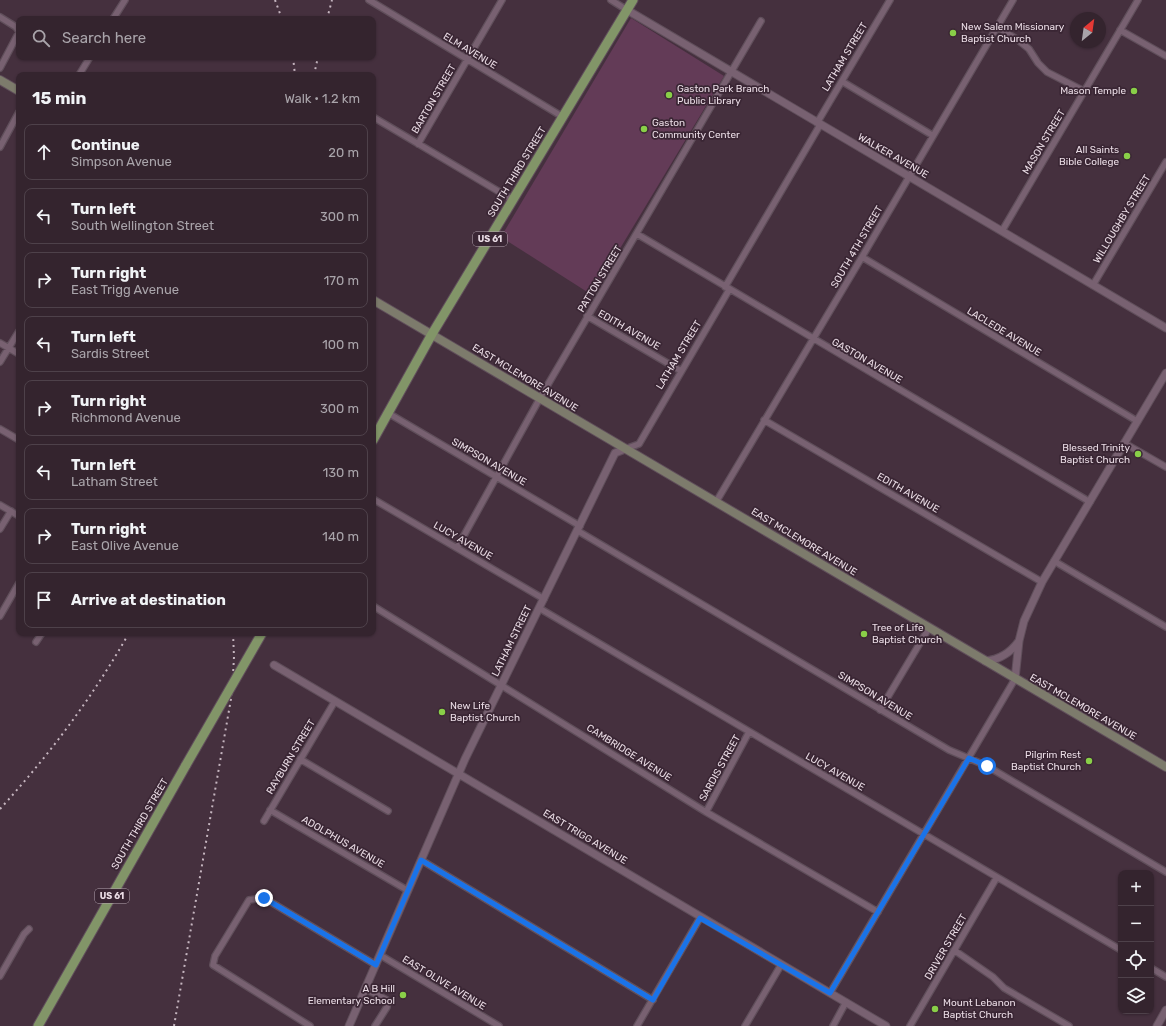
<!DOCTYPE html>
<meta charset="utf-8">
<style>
:root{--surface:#34242e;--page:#3f303a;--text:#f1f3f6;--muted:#a9a4aa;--line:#4e414a}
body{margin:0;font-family:Rubik,sans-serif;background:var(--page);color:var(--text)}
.controls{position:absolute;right:12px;bottom:12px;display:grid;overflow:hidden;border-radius:8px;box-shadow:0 1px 3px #0004}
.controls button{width:36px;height:36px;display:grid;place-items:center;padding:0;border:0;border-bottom:1px solid var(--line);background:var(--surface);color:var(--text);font:20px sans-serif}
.compass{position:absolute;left:1070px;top:12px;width:36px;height:36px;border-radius:50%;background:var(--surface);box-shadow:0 1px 3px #0004;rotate:29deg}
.stop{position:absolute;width:12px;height:12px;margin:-9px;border:3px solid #1a73e8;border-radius:50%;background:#fff}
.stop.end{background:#1a73e8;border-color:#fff;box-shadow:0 1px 4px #0008}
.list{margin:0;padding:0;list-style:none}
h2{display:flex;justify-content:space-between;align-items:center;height:52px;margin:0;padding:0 16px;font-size:17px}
h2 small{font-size:13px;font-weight:400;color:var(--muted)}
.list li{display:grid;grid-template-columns:26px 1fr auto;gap:12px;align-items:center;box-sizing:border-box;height:56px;margin:0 8px 8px;padding:0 8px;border:1px solid var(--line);border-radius:8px}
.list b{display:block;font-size:15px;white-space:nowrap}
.list p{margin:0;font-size:13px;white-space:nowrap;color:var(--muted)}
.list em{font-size:13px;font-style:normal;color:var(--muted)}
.icon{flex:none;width:22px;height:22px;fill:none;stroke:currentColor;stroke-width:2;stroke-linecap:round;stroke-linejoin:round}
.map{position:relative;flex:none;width:1166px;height:1026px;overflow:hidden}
.search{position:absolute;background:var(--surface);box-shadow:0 1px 3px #0004;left:16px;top:16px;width:360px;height:44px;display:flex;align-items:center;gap:10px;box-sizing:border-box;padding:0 14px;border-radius:8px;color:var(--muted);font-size:15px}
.panel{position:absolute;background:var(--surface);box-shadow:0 1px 3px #0004;left:16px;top:72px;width:360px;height:564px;border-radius:8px}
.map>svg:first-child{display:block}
.park{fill:#633b57}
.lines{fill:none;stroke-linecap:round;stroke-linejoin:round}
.minor-casing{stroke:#604f5b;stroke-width:8}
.tertiary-casing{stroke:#604f5b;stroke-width:9}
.secondary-casing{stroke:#604f5b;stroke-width:10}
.primary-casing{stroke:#604f5b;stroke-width:11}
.minor{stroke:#786171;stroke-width:5.5}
.tertiary{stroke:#786171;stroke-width:7}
.secondary{stroke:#7d7b6c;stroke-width:8}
.primary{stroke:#829568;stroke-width:9}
.rail{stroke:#c6b6c0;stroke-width:2;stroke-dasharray:2 4;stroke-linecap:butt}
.primary-bridge-casing{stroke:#604f5b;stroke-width:11;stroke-linecap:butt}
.primary-bridge{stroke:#829568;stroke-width:9}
.route{stroke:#1a73e8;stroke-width:5}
.poi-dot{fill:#89cf48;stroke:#3a2634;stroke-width:1.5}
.labels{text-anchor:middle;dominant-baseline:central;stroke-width:3.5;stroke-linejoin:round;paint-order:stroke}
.shield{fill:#3a2634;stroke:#b5a5b0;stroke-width:1}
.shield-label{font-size:9px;font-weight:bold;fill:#eadce5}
.poi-label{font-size:10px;fill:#eadce5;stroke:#3a2634;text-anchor:start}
.street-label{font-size:10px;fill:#eadce5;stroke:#3a2634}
</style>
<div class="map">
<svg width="1166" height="1026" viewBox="0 0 1166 1026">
<rect width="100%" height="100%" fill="#45303e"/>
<path class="park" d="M631 18 724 76 592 295 501 237Z"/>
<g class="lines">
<g class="minor-casing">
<path id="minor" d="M369 0 563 117
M611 0 627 10
M0 17 16 27 19 32 0 68
M113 19 125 0
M997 27 1018 40 1029 49 1038 63 1047 72 1084 91
M1120 30 1166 56
M79 75 90 57
M843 82 932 135
M373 117 513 200
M817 123 890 0
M418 144 502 0
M0 147 19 112
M1002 231 1138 0
M637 234 1090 502
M862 257 1137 421
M1093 285 1166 162
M725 287 820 125
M587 316 681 371
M0 343 19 354
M0 362 19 331
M388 413 580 526
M764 420 1042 582
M0 429 19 440
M1124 443 1166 467
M625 449 639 444 729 290
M373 499 544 599
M716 502 862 257 1013 0
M0 505 19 516
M0 529 11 511
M578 531 949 750 987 766 1166 872
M457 548 540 398 761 21
M1054 561 1166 627
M373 606 706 812 878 912
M539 608 1121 950
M0 616 19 583
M36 642 42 633
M880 710 929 628
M300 759 388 811
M270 810 407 890
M706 812 749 732
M264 821 335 701
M421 860 653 1000
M954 950 993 977 1004 988 1069 1026
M380 955 499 1026
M1151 968 1166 977
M0 976 24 934 29 929
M366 989 387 1000V1007L375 1026
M830 993 1015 679
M310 1026 213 965 215 956 249 900 264 898 376 965
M637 1026 700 918
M745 1026 781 965
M833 1026 846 1002
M910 1026 997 877"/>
</g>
<g class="tertiary-casing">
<path id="tertiary" d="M627 10 1166 328
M985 661C999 660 1011 652 1019 641
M274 665 886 1026
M1015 679 1019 641 1024 621 1042 582 1166 373
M349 1026 465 759 615 453 625 449
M1157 1026 1166 1010"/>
</g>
<g class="secondary-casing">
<path id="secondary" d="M0 80 19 91
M373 300 1166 767"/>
</g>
<g class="primary-casing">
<path id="primary" d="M373 440 432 334 633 0
M38 1026 186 765"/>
</g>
<use href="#minor" class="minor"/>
<use href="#tertiary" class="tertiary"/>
<use href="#secondary" class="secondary"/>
<use href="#primary" class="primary"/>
<path class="rail" d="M275 0 282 19
M327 19 332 0
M293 57 295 75
M314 75 318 57
M0 809C50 754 92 698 129 633
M174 1026 232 693 234 657 233 633"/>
<g class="primary-bridge-casing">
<path id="primary-bridge" d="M186 765 262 633"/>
</g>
<use href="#primary-bridge" class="primary-bridge"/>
</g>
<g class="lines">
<path class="route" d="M264 898 376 965 421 860 653 1000 700 918 830 993 969 758 987 766"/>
</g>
<g class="poi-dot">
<circle cx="953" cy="33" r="4"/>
<circle cx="1134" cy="91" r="4"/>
<circle cx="669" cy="95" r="4"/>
<circle cx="644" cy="129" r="4"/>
<circle cx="1127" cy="156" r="4"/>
<circle cx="1138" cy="454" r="4"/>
<circle cx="864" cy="634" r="4"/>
<circle cx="442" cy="712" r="4"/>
<circle cx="1089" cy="761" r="4"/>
<circle cx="403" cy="995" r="4"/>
<circle cx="935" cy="1009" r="4"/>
</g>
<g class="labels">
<g class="shield">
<rect x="473" y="232" width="34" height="14" rx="3"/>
<rect x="95" y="889" width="34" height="14" rx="3"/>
</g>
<g class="shield-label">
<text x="490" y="239">US 61</text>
<text x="112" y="896">US 61</text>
</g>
<g class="poi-label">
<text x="961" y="27">New Salem Missionary<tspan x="961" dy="12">Baptist Church</tspan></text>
<text x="677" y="89">Gaston Park Branch<tspan x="677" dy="12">Public Library</tspan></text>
<text x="1126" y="91" text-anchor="end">Mason Temple</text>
<text x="652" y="123">Gaston<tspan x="652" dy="12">Community Center</tspan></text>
<text x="1119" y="150" text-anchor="end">All Saints<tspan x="1119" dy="12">Bible College</tspan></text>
<text x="1130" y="448" text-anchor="end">Blessed Trinity<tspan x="1130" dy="12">Baptist Church</tspan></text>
<text x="872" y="628">Tree of Life<tspan x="872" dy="12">Baptist Church</tspan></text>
<text x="450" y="706">New Life<tspan x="450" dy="12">Baptist Church</tspan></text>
<text x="1081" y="755" text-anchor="end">Pilgrim Rest<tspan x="1081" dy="12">Baptist Church</tspan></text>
<text x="395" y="989" text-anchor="end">A B Hill<tspan x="395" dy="12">Elementary School</tspan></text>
<text x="943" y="1003">Mount Lebanon<tspan x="943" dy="12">Baptist Church</tspan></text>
</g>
<g class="street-label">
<text transform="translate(470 51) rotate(31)">ELM AVENUE</text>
<text transform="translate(845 57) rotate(-59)">LATHAM STREET</text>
<text transform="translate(434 99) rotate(-60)">BARTON STREET</text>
<text transform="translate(1044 142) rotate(-59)">MASON STREET</text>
<text transform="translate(893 156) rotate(30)">WALKER AVENUE</text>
<text transform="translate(517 172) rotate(-59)">SOUTH THIRD STREET</text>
<text transform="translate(1122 219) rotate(-59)">WILLOUGHBY STREET</text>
<text transform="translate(857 247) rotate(-60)">SOUTH 4TH STREET</text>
<text transform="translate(600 279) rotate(-59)">PATTON STREET</text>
<text transform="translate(629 330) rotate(30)">EDITH AVENUE</text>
<text transform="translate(1004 332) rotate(31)">LACLEDE AVENUE</text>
<text transform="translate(679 355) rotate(-59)">LATHAM STREET</text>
<text transform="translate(867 361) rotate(30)">GASTON AVENUE</text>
<text transform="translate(525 378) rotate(31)">EAST MCLEMORE AVENUE</text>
<text transform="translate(489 462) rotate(30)">SIMPSON AVENUE</text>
<text transform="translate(908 493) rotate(30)">EDITH AVENUE</text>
<text transform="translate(463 541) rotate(30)">LUCY AVENUE</text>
<text transform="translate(804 542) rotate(31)">EAST MCLEMORE AVENUE</text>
<text transform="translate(512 641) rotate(-64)">LATHAM STREET</text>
<text transform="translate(875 696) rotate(31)">SIMPSON AVENUE</text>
<text transform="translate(1083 707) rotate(30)">EAST MCLEMORE AVENUE</text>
<text transform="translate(629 753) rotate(32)">CAMBRIDGE AVENUE</text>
<text transform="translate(291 757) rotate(-59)">RAYBURN STREET</text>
<text transform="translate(720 768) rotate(-61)">SARDIS STREET</text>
<text transform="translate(835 772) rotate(30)">LUCY AVENUE</text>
<text transform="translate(140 824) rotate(-60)">SOUTH THIRD STREET</text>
<text transform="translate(585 837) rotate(31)">EAST TRIGG AVENUE</text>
<text transform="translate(343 842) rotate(30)">ADOLPHUS AVENUE</text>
<text transform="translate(946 947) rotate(-60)">DRIVER STREET</text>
<text transform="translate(444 983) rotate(31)">EAST OLIVE AVENUE</text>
</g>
</g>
</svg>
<div class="controls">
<button>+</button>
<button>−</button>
<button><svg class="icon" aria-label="locate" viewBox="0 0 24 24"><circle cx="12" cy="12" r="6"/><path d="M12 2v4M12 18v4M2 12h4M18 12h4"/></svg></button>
<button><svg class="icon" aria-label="layers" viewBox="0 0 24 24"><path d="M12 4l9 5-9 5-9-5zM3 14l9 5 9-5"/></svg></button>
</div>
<svg class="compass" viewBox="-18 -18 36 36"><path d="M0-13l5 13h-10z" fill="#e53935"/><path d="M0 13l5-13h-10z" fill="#a9a4aa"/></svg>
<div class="stop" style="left:987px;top:766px"></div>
<div class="stop end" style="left:264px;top:898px"></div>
<div class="search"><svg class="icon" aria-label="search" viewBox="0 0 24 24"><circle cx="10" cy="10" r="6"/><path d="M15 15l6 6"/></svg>Search here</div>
<section class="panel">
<h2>15 min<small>Walk · 1.2 km</small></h2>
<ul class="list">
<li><svg class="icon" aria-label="ahead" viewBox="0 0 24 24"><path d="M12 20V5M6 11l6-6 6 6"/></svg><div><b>Continue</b><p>Simpson Avenue</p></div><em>20 m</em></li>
<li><svg class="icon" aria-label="left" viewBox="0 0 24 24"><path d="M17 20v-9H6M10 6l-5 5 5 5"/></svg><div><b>Turn left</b><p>South Wellington Street</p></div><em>300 m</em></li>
<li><svg class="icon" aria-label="right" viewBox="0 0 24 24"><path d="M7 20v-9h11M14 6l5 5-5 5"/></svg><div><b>Turn right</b><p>East Trigg Avenue</p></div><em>170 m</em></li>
<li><svg class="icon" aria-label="left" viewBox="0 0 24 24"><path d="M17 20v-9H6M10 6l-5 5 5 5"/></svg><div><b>Turn left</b><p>Sardis Street</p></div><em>100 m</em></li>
<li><svg class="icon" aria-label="right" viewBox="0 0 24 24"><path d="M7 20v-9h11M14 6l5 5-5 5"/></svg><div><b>Turn right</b><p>Richmond Avenue</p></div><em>300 m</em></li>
<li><svg class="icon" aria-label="left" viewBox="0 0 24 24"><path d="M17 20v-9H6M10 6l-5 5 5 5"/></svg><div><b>Turn left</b><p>Latham Street</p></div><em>130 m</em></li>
<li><svg class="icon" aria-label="right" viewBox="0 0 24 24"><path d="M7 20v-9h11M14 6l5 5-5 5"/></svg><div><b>Turn right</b><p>East Olive Avenue</p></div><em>140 m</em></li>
<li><svg class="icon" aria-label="arrive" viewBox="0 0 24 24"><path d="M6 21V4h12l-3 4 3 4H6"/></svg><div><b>Arrive at destination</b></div></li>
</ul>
</section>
</div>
